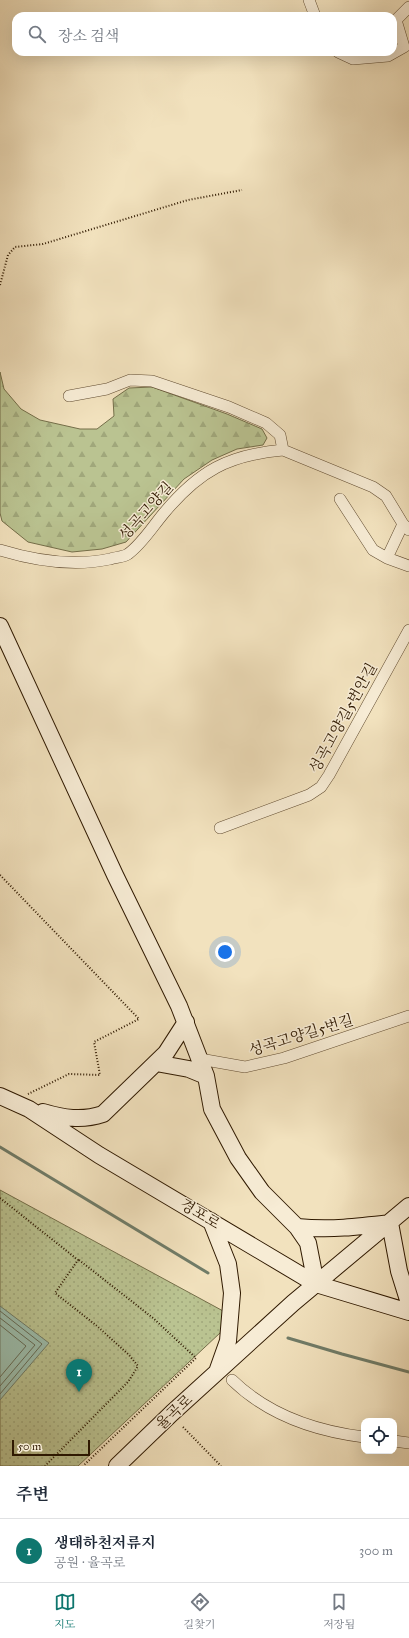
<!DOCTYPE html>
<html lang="ko">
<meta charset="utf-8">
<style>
:root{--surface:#fff;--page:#f6f6f7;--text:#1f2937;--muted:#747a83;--line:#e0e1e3;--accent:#0f766e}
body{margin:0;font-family:"IM FELL Great Primer","Noto Serif KR",serif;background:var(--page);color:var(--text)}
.controls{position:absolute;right:12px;bottom:12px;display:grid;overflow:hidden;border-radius:8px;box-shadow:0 4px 16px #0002}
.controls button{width:36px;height:36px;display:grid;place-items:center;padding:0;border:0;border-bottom:1px solid var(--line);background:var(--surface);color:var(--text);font:20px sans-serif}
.scale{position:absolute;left:12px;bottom:10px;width:78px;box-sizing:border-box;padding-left:4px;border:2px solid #2f1901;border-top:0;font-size:11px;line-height:14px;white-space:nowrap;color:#2f1901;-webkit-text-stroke:3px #f7ecd5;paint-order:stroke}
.you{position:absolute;left:225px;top:952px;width:14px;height:14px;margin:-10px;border:3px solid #fff;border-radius:50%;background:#1a73e8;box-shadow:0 0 0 6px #1a73e833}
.badge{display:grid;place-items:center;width:26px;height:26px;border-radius:50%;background:var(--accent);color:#fff;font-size:13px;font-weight:700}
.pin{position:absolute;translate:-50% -33px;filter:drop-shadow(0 1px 2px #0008)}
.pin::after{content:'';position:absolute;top:21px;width:14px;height:12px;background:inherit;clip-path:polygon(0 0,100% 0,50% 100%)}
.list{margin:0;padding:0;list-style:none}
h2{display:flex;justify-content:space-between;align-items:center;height:52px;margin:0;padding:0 16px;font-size:17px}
h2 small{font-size:13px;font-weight:400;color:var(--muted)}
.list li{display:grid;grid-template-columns:26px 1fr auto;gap:12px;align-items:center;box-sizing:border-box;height:64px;padding:0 16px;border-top:1px solid var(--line)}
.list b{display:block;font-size:15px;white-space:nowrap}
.list p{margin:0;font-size:13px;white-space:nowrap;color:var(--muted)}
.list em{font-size:13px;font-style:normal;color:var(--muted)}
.icon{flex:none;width:22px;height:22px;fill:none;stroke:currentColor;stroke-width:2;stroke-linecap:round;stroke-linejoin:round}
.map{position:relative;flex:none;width:409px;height:1466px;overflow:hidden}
.search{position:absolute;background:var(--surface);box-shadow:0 4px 16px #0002;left:12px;right:12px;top:12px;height:44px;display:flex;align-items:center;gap:10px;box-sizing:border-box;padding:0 14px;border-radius:12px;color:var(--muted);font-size:15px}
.sheet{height:116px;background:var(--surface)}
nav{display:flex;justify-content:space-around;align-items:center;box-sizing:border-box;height:56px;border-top:1px solid var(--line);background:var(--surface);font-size:11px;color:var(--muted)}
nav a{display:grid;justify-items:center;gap:2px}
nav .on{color:var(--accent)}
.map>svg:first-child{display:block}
.forest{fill:url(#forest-firs);stroke:#746e49}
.park{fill:url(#park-dots);stroke:#746e49}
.water{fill:#9cbead;stroke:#707c68}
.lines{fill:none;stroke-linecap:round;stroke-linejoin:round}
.shore{stroke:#666c57;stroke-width:1}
.stream{stroke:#707c68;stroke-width:3}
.street-casing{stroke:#604b30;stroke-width:12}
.secondary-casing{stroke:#2f1901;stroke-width:18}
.path{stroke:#2f1901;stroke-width:2;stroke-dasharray:1 2;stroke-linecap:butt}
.street{stroke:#f7ecd5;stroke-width:11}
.secondary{stroke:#f7ecd5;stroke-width:16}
.labels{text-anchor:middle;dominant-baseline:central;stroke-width:3;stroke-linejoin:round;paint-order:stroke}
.street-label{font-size:15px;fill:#2f1901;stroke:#f7ecd5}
</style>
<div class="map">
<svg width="409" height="1466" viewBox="0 0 409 1466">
<defs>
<pattern id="forest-firs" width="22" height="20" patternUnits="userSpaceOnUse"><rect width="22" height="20" fill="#bac391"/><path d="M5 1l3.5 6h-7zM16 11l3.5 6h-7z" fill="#a0a77b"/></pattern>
<pattern id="park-dots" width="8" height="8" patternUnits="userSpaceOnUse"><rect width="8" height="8" fill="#bac391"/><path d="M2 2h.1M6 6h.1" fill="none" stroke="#a0a77b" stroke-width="1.8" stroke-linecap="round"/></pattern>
</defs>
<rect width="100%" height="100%" fill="#f2e2be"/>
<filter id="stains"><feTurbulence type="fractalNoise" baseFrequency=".005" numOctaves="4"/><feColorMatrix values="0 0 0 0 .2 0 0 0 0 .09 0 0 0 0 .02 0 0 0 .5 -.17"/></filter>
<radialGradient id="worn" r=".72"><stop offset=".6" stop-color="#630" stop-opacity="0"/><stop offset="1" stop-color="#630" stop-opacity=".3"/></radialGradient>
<path class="forest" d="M0 372 4 389 21 409 40 420 80 429H97L114 416 113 399 129 388 152 387 227 414 262 429 267 438 263 445 237 449 212 460 184 479 126 542 102 549 72 552 28 542 2 521 0 513Z"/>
<path class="park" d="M0 1190 236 1318 78 1466H0Z"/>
<path class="water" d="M0 1306 49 1343 0 1400Z"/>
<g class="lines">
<path class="shore" d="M0 1311 42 1344 0 1394
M0 1318 35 1345 0 1386
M0 1325 26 1346 0 1377"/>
<path class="stream" d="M0 1147 208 1273
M288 1338 342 1354 409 1372"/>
<g class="street-casing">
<path id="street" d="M309 0 315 16
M338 52 353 59 388 56 404 47 396 20 409 7
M69 396 107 389 130 380 152 381 229 407 266 423 280 435 283 450 373 487 386 496 403 524 409 530
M340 499 373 550 387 558 409 566
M0 550C36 561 73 567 110 559 116 557 124 557 128 554 142 544 153 526 164 513 199 471 228 455 283 450
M387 558 403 524
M220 828 309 795 321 787 329 775 409 630
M200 1059 245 1067 284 1058 409 1016
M232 1380C268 1415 315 1431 364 1437
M394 1441 409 1443"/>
</g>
<g class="secondary-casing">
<path id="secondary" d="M0 626 115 875 179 1006 206 1076 212 1109 238 1158 262 1192 297 1227 308 1243 316 1284
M156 1063 189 1069 206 1076
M0 1096 29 1109 99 1155 316 1284 409 1312
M43 1112C63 1118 82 1121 103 1114L166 1053 186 1022
M211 1221 228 1264 232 1293 228 1341 217 1372
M297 1227C331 1230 357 1227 390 1223L399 1271 409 1303
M117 1466 172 1413 293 1303 409 1206"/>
</g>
<path class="path" d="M0 285 8 255 15 247 43 244 188 200 242 190
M0 875 139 1019 94 1042 100 1075 69 1074 28 1094
M0 1198 78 1260 55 1293 97 1326 129 1355 138 1366 128 1382 45 1466
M79 1260 153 1318 196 1358 83 1466
M183 1427 221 1466"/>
<use href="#street" class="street"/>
<use href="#secondary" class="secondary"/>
</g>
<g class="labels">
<g class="street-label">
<text transform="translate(146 511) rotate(-48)">성곡고양길</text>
<text transform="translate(343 718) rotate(-61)">성곡고양길5번안길</text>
<text transform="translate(301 1035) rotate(-17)">성곡고양길5번길</text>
<text transform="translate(200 1214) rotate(31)">경포로</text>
<text transform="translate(174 1412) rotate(-43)">율곡로</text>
</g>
</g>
<rect width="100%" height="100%" filter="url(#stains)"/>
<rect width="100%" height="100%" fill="url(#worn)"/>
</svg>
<div class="controls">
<button><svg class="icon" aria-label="locate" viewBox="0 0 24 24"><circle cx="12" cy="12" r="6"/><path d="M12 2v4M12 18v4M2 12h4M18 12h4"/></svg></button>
</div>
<div class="scale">50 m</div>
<div class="you"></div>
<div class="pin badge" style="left:79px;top:1392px">1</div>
<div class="search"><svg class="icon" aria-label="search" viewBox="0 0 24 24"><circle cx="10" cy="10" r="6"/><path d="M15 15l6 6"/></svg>장소 검색</div>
</div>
<section class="sheet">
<h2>주변<small></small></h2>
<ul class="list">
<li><span class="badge">1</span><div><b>생태하천저류지</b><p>공원 · 율곡로</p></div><em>300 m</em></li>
</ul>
</section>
<nav>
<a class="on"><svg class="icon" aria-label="map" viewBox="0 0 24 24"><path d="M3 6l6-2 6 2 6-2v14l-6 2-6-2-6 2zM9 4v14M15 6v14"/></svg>지도</a>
<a><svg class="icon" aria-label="directions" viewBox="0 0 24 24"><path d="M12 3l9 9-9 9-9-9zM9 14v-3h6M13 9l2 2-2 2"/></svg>길찾기</a>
<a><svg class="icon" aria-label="saved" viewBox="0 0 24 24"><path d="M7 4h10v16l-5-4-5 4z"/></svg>저장됨</a>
</nav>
